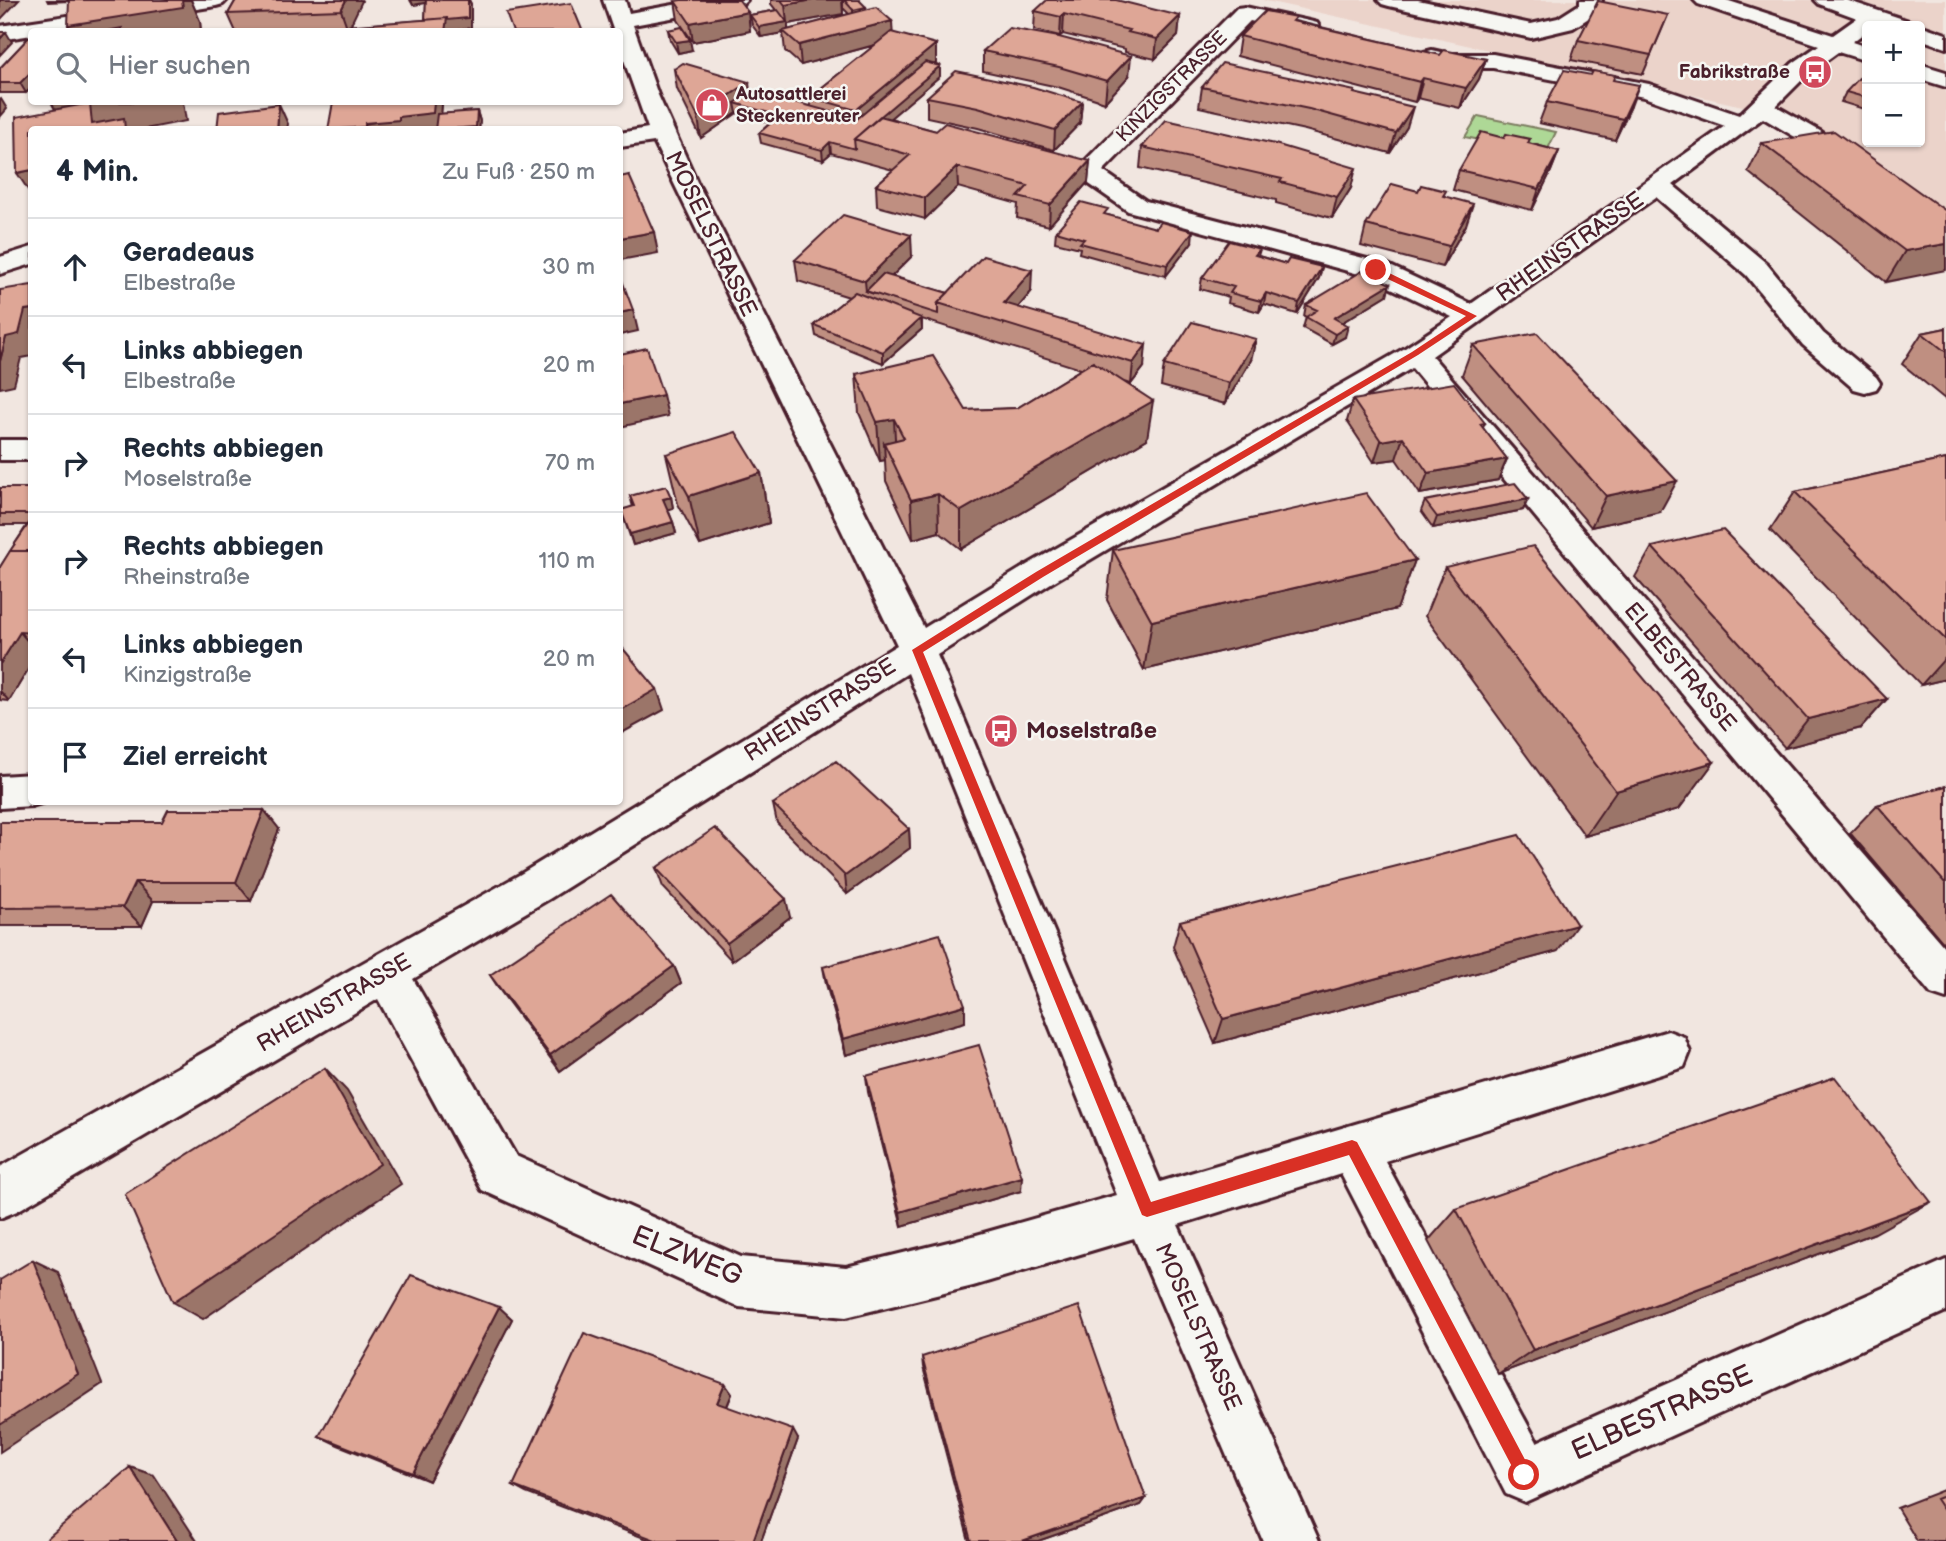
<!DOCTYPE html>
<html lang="de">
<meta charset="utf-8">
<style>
:root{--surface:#fff;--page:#f6f6f7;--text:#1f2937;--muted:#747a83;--line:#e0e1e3}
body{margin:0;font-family:"Balsamiq Sans",sans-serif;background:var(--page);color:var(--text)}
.controls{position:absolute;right:21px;top:21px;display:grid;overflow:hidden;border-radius:7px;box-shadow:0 2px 5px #0004}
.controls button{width:63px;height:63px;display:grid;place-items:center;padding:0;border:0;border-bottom:2px solid var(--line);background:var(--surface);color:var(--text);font:35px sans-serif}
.stop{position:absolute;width:21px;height:21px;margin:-16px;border:5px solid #d93025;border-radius:50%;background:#fff}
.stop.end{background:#d93025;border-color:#fff;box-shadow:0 2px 7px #0008}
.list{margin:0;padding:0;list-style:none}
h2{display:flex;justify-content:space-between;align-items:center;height:91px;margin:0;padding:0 28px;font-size:30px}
h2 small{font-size:23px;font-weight:400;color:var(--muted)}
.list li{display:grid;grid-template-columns:46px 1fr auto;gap:21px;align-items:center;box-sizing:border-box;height:98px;padding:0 28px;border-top:2px solid var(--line)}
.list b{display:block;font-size:26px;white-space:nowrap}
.list p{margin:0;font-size:23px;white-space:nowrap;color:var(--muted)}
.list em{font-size:23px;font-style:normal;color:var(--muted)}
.icon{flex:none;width:38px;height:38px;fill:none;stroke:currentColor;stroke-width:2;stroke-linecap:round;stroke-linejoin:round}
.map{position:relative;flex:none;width:1946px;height:1541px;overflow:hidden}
.search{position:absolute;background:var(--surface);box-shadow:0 2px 5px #0004;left:28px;top:28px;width:595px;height:77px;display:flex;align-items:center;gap:18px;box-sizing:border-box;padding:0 24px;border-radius:7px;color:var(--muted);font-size:26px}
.panel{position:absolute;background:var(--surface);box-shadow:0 2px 5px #0004;left:28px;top:126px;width:595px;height:679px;border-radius:7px}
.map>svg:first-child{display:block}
.built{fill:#ebd3ca;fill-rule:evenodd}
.green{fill:#aed896;stroke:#7c7c60;stroke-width:2}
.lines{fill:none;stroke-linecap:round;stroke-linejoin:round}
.minor-casing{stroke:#4a1f2b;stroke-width:6}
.minor{fill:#f6f6f2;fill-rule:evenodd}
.wall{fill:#bf8f81;stroke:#4a1f2b;stroke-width:2}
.shaded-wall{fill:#9b7469;stroke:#4a1f2b;stroke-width:2}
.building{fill:#dea696;stroke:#4a1f2b;stroke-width:2}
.route{fill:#d93025}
.labels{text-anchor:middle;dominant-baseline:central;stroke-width:5;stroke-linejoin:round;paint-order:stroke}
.far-poi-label{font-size:19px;font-weight:bold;fill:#4a1f2b;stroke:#f6f6f2;text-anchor:end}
.far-street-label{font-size:19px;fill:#4a1f2b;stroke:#f6f6f2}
.street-label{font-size:23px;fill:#4a1f2b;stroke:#f6f6f2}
.poi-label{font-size:23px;font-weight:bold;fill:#4a1f2b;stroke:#f6f6f2;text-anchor:start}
.near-street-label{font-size:28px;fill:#4a1f2b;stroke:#f6f6f2}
</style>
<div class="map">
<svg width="1946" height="1541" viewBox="0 0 1946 1541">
<rect width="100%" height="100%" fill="#f1e6e0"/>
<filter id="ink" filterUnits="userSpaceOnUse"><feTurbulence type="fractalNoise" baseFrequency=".0143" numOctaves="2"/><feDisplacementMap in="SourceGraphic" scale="14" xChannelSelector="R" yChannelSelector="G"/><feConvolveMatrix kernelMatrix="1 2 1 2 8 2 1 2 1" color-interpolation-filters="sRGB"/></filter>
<g filter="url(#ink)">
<path class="built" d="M1262 0H1946V222L1797 118ZM1867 26H1920V142H1867Z"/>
<path class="green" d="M1478 116 1556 132 1546 153 1465 137Z"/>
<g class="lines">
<g class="minor-casing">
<path id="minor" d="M174 0H227L223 4 216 6 52 32H32V35L0 40V26Z
M603 0H625L629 13 701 0H747L743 4 736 6 633 25 658 95 697 182 924 628 1027 565 1405 348 1452 317 1366 276 1128 211 1079 177 1075 172 1079 167 1237 8 1245 7 1309 21 1317 23 1320 28 1317 33 1309 35 1250 21 1103 171 1146 201 1386 264 1471 304 1725 126 1644 97 1493 68H1450L1424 62 1421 57 1424 52 1432 50 1450 54H1493L1649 84 1739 115 1793 63 1819 45 1698 4 1694 0H1726L1833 35 1857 18 1819 4 1815 0H1846L1909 21 1912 26H1867V31L1852 42 1867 47V61L1838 52 1809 73 1776 106 1820 131 1859 160 1862 165 1859 170 1850 172 1841 170 1802 141 1763 118 1673 185 1766 263 1823 333 1876 377 1880 383 1876 389 1865 392 1854 389 1803 345 1746 275 1656 197 1432 356 1946 949V999L1931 994 1412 368 1051 583 937 655 1160 1182 1668 1031 1684 1037 1690 1052 1684 1067 1385 1161 1537 1442 1946 1260V1311L1525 1502 1506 1494 1341 1174 1178 1225 1319 1541H1263L1134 1238 973 1286 846 1317 739 1307 482 1190 378 999 17 1211 0 1218V1167L519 875 897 645 654 142 620 147V133L648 128 620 49V32H614ZM908 673 1117 1195 973 1236 846 1267 741 1257 516 1156 413 979 549 899Z
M1378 0H1418L1531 24 1558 18 1580 4V0H1602L1598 12 1573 28 1531 38 1389 6 1382 4Z
M1920 25 1946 34V48L1920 39V26H1917Z
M1920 64 1946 72V87L1920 79Z
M32 247V264L0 274V257Z
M0 440H32V460H0Z
M32 774V802H45L32 806 0 808V776Z"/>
</g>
<use href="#minor" class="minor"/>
</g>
<path class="wall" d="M47 0H191L200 21 201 32H71L69 1 48 2Z
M236 0H361L350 26 425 20 426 3 413 5 410 0H469L471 4V28L451 31 344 30 292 32H236L228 14Z
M771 0H842L843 14 788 24V30L849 14 843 8V0H859L866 10 893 33 936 63 935 64 940 76 890 118 936 131 1090 161 1088 182 1049 226 1017 218 1018 204 958 187 925 219 877 206 876 185 893 170 831 153 823 160 761 143 759 133 770 123 737 113 701 138 677 89 674 69 750 92 811 107 810 97 875 45 801 65 785 51 783 33 761 37 752 25 750 15 776 10 771 4Z
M675 1 748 12 750 31 693 42 678 20Z
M1035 11 1180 16 1178 36 1155 59 1125 52V49L1063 34 1060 36 1034 30Z
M1668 15 1643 74 1571 60 1578 40Z
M1295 21 1440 55 1486 59 1479 79 1460 108 1418 98 1415 102 1237 56 1240 36Z
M668 30 692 50 678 53 670 40Z
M32 34V87L26 93H0V68Z
M983 51 1129 76 1105 102 1058 87 983 71Z
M1613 80 1631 106 1615 140 1539 123 1547 102Z
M1867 81V110L1841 102 1846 92Z
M1202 87 1355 93 1407 127 1390 153 1305 130 1199 107Z
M927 97 1082 102 1080 123 1054 150 978 128 927 117Z
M442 104 441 114 477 111 480 121 479 130H328Z
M1528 143 1559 151 1551 171 1532 210 1453 190 1459 170Z
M1762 143 1946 211 1886 282 1748 172Z
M1142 147 1351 188 1332 218 1276 203V200L1140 168Z
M1445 196 1466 225 1442 267 1361 246 1366 225Z
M1108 215 1192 242 1166 276 1132 268 1079 253 1080 248 1055 242 1056 231Z
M1260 249 1258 256 1286 264 1322 267 1319 278 1297 314 1264 304 1259 312 1228 303 1229 297 1200 289 1202 278Z
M912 256 892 276 948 293 1031 292 1018 307 1144 367 1131 384 1123 382 1147 439 961 549 939 532 913 539 886 481 885 460 880 461 859 413 856 374 966 410 1017 408 1081 369 922 319V329L883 363 816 336 814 325 849 297 798 281 795 260Z
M1387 295 1341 323 1345 337 1332 344 1303 328 1306 317 1304 316 1306 305Z
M1946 328V400L1902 364 1922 333Z
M1473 345 1660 512 1591 527 1462 375Z
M1251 360 1225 404 1161 386 1164 365Z
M1353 400 1485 423 1483 428 1507 459 1498 480 1420 494 1396 459 1374 462 1347 421Z
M666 454 761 473 769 523 700 545 678 504Z
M1946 459V679L1921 685 1770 530 1795 492Z
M0 488H32V663L9 701 0 700V567L27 525H0Z
M630 496 671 497 673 508 668 509 673 522 676 533 633 545 621 510 633 507Z
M1528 499 1523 510 1433 528 1421 511 1425 501Z
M1652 547 1887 699 1861 728 1785 748 1635 577Z
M1113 550 1415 560 1397 609 1144 670 1107 600Z
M1445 567 1714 762 1679 809 1585 836 1425 616Z
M1946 786V946L1850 833 1877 805Z
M773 804 909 829 910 848 847 894 777 823Z
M264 810 279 829 251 901H153L142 926H0V822H162Z
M656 868 790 917 732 961 663 887Z
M1180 921 1558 951 1215 1043 1173 947Z
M674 966 681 983 560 1071 501 992 490 975Z
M823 967 965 1005V1022L846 1055 826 984Z
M866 1076 1021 1191 902 1226 868 1092Z
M1456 1209 1875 1233 1498 1374 1428 1241Z
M499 1307 512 1319 429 1481 338 1445 319 1436Z
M922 1357 1146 1498 1141 1505 1038 1541H969L923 1367Z
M725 1384 732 1394 727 1407 798 1439 761 1541H652L526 1493 513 1486Z
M1946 1489V1541H1917L1897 1508Z"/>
<path class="shaded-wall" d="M0 0H19L0 20Z
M182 0H191L200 21 201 32H71L68 25Z
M346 0H361L362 1 348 30 341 10Z
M411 0H440L413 5Z
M468 0H469L471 4V28L451 31V32H428Z
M813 0H842L843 14 788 24V32L761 37 759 27 787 22 785 5Z
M866 7V17L853 20V10Z
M748 12 750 31 693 42 690 23Z
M1064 14 1063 34 1060 36 1061 17Z
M1180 16 1178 36 1155 59 1157 39Z
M892 21 893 40 801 65 799 45Z
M6 32 12 42 0 55V39Z
M690 40 692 50 678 53 676 42Z
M936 44V63L858 130 856 110Z
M1131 56 1129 76 1105 102 1107 81Z
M1486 59 1479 79 1460 108 1466 88Z
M940 66V76L881 126 872 123Z
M32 71V87L26 93 20 83Z
M1423 78 1418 98 1415 102 1420 82Z
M749 82 751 102 735 103 737 113 701 138 698 117Z
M1639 85 1631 106 1615 140 1623 119Z
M1 99 7 109 0 117V100Z
M51 102H183L186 121 140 130H66Z
M434 102H442V104L440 130H336L399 117Z
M1082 102 1080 123 1054 150 1055 130Z
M279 104 288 124 287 130H277Z
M1413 107 1407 127 1390 153 1396 133Z
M477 111 480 121 479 130H476V127Z
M830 142 831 153 823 160 822 150Z
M1559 151 1551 171 1532 210 1539 189Z
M1090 161 1088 182 1049 226 1050 205Z
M957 167 958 187 925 219V198Z
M1356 168 1351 188 1332 218 1337 197Z
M32 170V196L17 173Z
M1473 204 1466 225 1442 267 1449 246Z
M1193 231 1192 242 1166 276 1167 265Z
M654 232 658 253 620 260V238Z
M911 235 912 256 874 294 866 291 865 281Z
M1946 244V270L1886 282 1905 251Z
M1322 267 1319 278 1297 314 1299 303Z
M1032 270 1031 292 1004 324V303Z
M1390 284 1387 295 1331 329 1334 318Z
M1266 293 1264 304 1259 312 1261 301Z
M32 309V356L21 358 14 385 0 388V361L6 337 25 310Z
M633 310 638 331 620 335V313Z
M921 318 922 329 883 363V352Z
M1348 326 1345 337 1332 344 1335 334Z
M1256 339 1251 360 1225 404 1229 383Z
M1146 345 1144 367 1131 384 1133 363Z
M663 395 668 416 620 427V404Z
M1153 401 1147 439 961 549V511Z
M894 419 896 458 884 443 885 460 880 461 877 422Z
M1403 437 1396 459 1374 462 1381 441Z
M1507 459 1498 480 1420 494 1428 473Z
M761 473 769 523 700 545 689 496Z
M1677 481 1660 512 1591 527 1606 496Z
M938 494 939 532 913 539 911 500Z
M671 497 673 508 666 510 663 499Z
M1528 499 1523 510 1433 528 1437 517Z
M673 522 676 533 633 545 630 534Z
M1415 560 1397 609 1144 670 1152 621Z
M20 632 32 646V663L9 701 0 691V664Z
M1946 657V679L1921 685Z
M657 689 664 710 620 734V710Z
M1887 699 1861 728 1785 748 1808 719Z
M1714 762 1679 809 1585 836 1616 791Z
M264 810 279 829 251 901 236 882Z
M909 829 910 848 847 894 845 876Z
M135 882 153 901 142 926 123 907Z
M786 899 790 917 732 961 727 943Z
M1577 925 1558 951 1215 1043 1223 1019Z
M674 966 681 983 560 1071 550 1055Z
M965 1005V1022L846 1055 843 1039Z
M325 1068 347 1091 401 1184 203 1319 173 1302Z
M1022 1177 1021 1191 902 1226 900 1212Z
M1931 1202 1875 1233 1498 1374 1533 1350Z
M33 1260 58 1272 102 1384 0 1452V1425Z
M499 1307 512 1319 429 1481 413 1473Z
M725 1384 732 1394 724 1413 717 1403Z
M793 1430 798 1439 761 1541H753Z
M130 1467 154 1475 197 1541H177Z
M1146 1498 1141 1505 1038 1541H1022Z"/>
<path class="building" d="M69 0H182L183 7 68 25Z
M236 0H346L341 10 228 14Z
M426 0H468V18L447 20V18L425 20Z
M681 0H739L748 12 690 23 675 1Z
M781 0H813L785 5Z
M844 0H859L866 7 853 10Z
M1047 0H1116L1180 16 1157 39 1127 32 1129 30 1064 14 1061 17 1035 11Z
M1598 1 1668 15 1651 55 1578 40Z
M571 3 583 32H513L506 13Z
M876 7 892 21 799 45 783 31Z
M778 10 787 22 759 27 750 15Z
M1265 11 1296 17 1292 21 1440 55 1444 50 1486 59 1466 88 1423 78 1420 82 1240 36Z
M447 18 445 32H344L345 26Z
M682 27 690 40 676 42 668 30Z
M122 28V32H102Z
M1009 28 1059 37 1131 56 1107 81 1059 67 983 51Z
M67 30 66 32H34L35 31Z
M0 32H6L0 39Z
M891 32 936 44 856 110 810 97Z
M32 34V71L20 83H0V68Z
M925 62 940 66 854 139 855 149 830 142 822 150 759 133 779 116 735 103 750 92 759 95 762 93 857 119Z
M683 63 749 82 698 117 674 69Z
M1222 63 1355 91 1354 93 1413 107 1396 133 1309 109 1202 87Z
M1564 70 1591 75 1593 71 1615 75 1613 80 1639 85 1623 119 1547 102Z
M956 71 1033 87 1082 102 1055 130 978 107 927 97Z
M1859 78 1867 81V98L1846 92Z
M333 102H434L433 113 399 117V120L365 123V127L328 130Z
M90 103 92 124 124 118 125 130H32V170L17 173 16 117Z
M279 104 277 130H217L219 112Z
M477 111 476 127 435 130 437 114Z
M880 116 936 131 945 123 1090 161 1050 205 1018 197 1028 186 957 167 925 198 876 185 910 155 854 139Z
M1166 120 1275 144 1356 168 1337 197 1280 182 1282 179 1142 147Z
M1834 131 1946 211V244L1905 251 1762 143Z
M1481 132 1504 138 1506 134 1530 139 1528 143 1559 151 1539 189 1459 170Z
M629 175 654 232 620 238V177Z
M1392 184 1418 191 1421 185 1446 191 1443 196 1473 204 1449 246 1366 225Z
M1081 202 1108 209 1104 214 1156 228 1161 222 1193 231 1167 265 1133 257 1080 243 1084 239 1056 231Z
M843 215 911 235 865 281 795 260Z
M1229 241 1260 249 1255 255 1286 264 1289 259 1322 267 1299 303 1266 293 1261 301 1230 293 1234 287 1202 278Z
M983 256 1032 270 1004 303 1146 345 1133 363 938 303Z
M1364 270 1390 284 1334 318 1348 326 1335 334 1306 317 1317 310 1306 305Z
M883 274 948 293 938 303V314L866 291Z
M620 275 633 310 620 313Z
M32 285V309L25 310 19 334 6 337 0 361V290Z
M855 292 921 318 883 352 814 325Z
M1192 322 1256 339 1229 383 1164 365Z
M1946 328V352L1922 333Z
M1537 333 1677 481 1606 496 1473 345Z
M647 348 663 395 620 404V354Z
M933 356 966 410 1017 408 1093 362 1153 401 961 511 938 494 911 500 884 443 904 438 894 419 877 422 856 374Z
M1454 383 1485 423 1480 424 1507 459 1428 473 1403 437 1381 441 1353 400Z
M736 432 761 473 689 496 666 454Z
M1946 459V640L1795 492Z
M1515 483 1528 499 1437 517 1425 501Z
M666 486 671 497 663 499 673 522 630 534 621 510 634 506 630 496Z
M0 488H32V514H0Z
M1366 493 1415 560 1152 621 1113 550Z
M32 519V551H10Z
M1723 530 1887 699 1808 719 1652 547Z
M1533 546 1714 762 1616 791 1445 567Z
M10 551H32V633L20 632 0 664V567Z
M620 645 657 689 620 710Z
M836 761 909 829 845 876 773 804Z
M1946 786V884L1877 805Z
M168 810H264L236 882H135L123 907 0 908V822H162Z
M715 828 786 899 727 943 656 868Z
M1519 835 1577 925 1223 1019 1180 921Z
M611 894 674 966 550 1055 490 975Z
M940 934 965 1005 843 1039 823 967Z
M979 1045 1022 1177 900 1212 866 1076Z
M325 1068 380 1164 173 1302 125 1194Z
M1835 1077 1931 1202 1533 1350 1456 1209Z
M33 1260 78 1374 0 1425V1280Z
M411 1275 499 1307 413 1473 319 1436Z
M1079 1306 1146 1498 1022 1541H971L922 1357Z
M584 1333 725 1384 717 1403 793 1430 753 1541H658L513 1486Z
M130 1467 177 1541H44Z
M1946 1495V1514L1936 1499Z"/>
</g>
<path class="route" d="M1373 268H1379L1477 316 1418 355 1043 577 923 652 1151 1202 1352 1140 1357 1142 1530 1469 1532 1475 1530 1480 1524 1483 1519 1480 1349 1155 1147 1217 1142 1215 912 650 1036 572 1412 352 1466 316 1373 272Z"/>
<defs>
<g id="bus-disc" transform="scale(1.75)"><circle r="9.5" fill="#d1495b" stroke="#f6f6f2"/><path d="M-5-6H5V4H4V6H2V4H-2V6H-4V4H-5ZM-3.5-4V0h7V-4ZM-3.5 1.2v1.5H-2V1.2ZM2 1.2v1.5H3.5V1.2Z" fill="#fff"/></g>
<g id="shop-disc" transform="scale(1.75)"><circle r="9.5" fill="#d1495b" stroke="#f6f6f2"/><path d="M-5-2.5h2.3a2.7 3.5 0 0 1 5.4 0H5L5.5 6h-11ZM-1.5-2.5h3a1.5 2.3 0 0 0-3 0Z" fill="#fff"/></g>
</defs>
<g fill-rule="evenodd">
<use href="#bus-disc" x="1815" y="72"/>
<use href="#shop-disc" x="712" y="105"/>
<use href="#bus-disc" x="1001" y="731"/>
</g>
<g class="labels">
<g class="far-poi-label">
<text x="1790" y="72">Fabrikstraße</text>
<text x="736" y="94" text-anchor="start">Autosattlerei<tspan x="736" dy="22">Steckenreuter</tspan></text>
</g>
<g class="far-street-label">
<text transform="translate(1172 87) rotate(-45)">KINZIGSTRASSE</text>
</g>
<g class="street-label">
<text transform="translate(711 234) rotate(64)">MOSELSTRASSE</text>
<text transform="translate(1570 247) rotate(-35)">RHEINSTRASSE</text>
<text transform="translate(1680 667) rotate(50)">ELBESTRASSE</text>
<text transform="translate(820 710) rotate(-32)">RHEINSTRASSE</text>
<text transform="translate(334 1003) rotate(-30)">RHEINSTRASSE</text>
<text transform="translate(1198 1327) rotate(66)">MOSELSTRASSE</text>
</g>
<g class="poi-label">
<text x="1026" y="731">Moselstraße</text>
</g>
<g class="near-street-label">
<text transform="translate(687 1256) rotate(22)">ELZWEG</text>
<text transform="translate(1662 1413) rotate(-24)">ELBESTRASSE</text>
</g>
</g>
</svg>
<div class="controls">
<button>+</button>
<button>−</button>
</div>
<div class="stop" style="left:1524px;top:1475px"></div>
<div class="stop end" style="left:1376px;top:270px"></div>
<div class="search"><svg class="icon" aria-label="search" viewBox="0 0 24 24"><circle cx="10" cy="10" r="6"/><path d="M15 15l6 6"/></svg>Hier suchen</div>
<section class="panel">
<h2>4 Min.<small>Zu Fuß · 250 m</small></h2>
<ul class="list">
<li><svg class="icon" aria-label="ahead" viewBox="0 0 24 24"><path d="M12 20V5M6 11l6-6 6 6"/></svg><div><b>Geradeaus</b><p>Elbestraße</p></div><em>30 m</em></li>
<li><svg class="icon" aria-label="left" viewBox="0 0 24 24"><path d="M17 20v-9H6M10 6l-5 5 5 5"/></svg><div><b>Links abbiegen</b><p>Elbestraße</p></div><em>20 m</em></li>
<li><svg class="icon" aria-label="right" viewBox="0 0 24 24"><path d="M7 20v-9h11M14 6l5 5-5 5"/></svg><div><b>Rechts abbiegen</b><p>Moselstraße</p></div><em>70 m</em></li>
<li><svg class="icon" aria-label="right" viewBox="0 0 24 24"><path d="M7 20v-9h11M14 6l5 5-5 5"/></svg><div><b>Rechts abbiegen</b><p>Rheinstraße</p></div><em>110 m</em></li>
<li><svg class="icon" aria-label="left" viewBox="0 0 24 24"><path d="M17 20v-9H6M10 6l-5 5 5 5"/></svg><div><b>Links abbiegen</b><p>Kinzigstraße</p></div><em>20 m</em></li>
<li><svg class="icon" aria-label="arrive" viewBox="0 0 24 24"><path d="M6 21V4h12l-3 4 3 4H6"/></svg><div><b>Ziel erreicht</b></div></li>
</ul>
</section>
</div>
